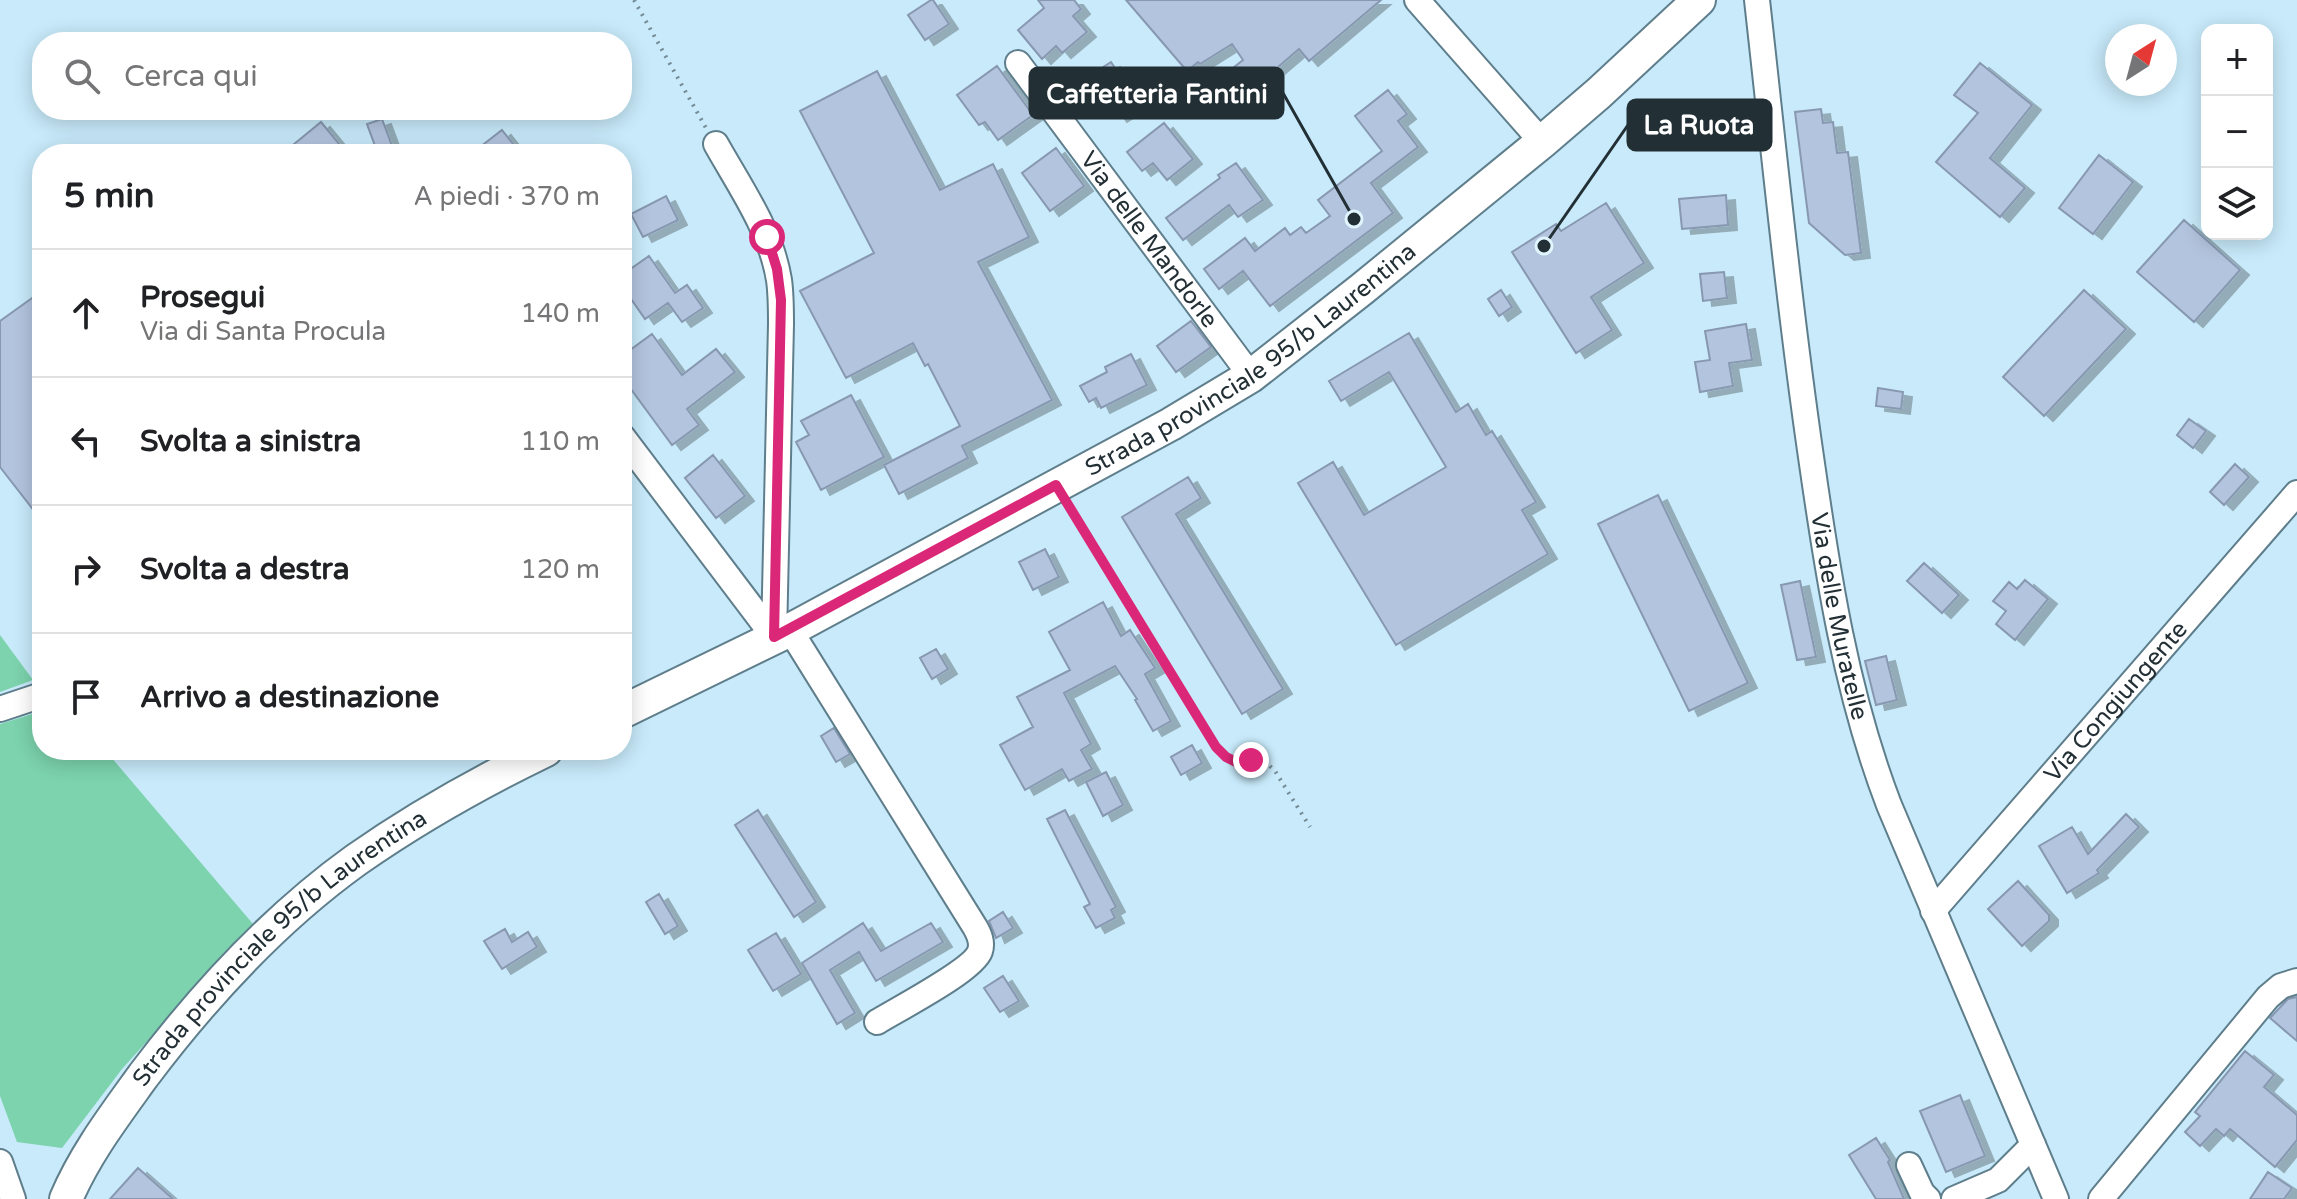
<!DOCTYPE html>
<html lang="it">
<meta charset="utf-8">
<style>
:root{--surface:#fff;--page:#f6f6f6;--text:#202124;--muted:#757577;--line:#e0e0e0}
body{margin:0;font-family:"Varela Round",sans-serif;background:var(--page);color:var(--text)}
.controls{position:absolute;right:24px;top:24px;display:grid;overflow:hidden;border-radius:16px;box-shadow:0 4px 20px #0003}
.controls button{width:72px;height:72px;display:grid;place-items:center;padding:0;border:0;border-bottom:2px solid var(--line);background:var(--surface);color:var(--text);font:40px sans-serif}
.compass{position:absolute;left:2105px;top:24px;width:72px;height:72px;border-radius:50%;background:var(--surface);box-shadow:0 4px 20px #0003;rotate:36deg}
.stop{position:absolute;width:24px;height:24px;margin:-18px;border:6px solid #db2777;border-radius:50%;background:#fff}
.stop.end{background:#db2777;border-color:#fff;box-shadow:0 2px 8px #0008}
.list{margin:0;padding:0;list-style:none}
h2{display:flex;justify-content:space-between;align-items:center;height:104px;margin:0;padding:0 32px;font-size:34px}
h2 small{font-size:26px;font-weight:400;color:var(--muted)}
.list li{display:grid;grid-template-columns:52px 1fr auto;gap:24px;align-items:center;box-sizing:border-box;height:128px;padding:0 32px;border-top:2px solid var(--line)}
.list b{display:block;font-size:30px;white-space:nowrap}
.list p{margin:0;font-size:26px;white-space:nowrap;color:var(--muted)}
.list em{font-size:26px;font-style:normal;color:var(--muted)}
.icon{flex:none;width:44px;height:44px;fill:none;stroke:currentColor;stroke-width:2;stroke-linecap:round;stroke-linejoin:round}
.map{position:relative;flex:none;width:2297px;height:1199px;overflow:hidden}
.search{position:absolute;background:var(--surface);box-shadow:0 4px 20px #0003;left:32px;top:32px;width:600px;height:88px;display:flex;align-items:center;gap:20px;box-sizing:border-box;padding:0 28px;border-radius:32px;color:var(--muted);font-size:30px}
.panel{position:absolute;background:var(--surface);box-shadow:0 4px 20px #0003;left:32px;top:144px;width:600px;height:616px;border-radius:32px}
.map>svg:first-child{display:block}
.green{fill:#7cd3ad}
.building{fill:#b3c4de;stroke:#8798b0;stroke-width:2;filter:url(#shadow)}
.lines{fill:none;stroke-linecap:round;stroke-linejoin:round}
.minor-casing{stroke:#5f7e8c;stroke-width:28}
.major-casing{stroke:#5f7e8c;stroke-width:36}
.path{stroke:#758c97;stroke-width:4;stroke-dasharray:2 6;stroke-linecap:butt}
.minor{stroke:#fff;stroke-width:24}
.major{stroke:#fff;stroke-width:32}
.route{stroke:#db2777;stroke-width:10}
.labels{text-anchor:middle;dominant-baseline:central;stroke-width:6;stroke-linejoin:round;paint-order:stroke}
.street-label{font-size:24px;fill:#222f35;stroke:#e1f5fe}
.leader{fill:none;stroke:#222f35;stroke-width:3}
.callout-dot{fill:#222f35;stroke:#e1f5fe;stroke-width:3}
.callout{fill:#222f35;stroke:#222f35;stroke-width:3}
.callout-label{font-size:26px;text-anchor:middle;font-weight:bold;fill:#fff}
</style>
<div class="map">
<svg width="2297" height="1199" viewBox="0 0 2297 1199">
<defs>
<filter id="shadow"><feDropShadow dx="9" dy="5" stdDeviation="0" flood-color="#0004"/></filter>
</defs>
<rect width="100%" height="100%" fill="#c8eafa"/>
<path class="green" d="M0 635 33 680 0 692Z
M42 711V750H105L253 924 122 1069 62 1148 17 1142 0 1096V724Z"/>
<path class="building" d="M931 0H933L949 24 925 40 908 15Z
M1038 0H1074L1081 9 1073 16 1087 32 1062 53 1056 46 1042 59 1018 30 1044 8Z
M1126 0H1381L1309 61 1299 49 1235 104 1215 82 1243 60 1232 44 1200 64 1198 62 1187 71Z
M1111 62 1121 77 1129 72 1147 99 1118 117 1108 103 1096 111 1078 83Z
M1980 63 2032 105 1990 158 2025 188 2000 217 1936 162 1978 113 1954 95Z
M997 66 1033 115 998 140 985 122 979 125 957 95Z
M877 71 940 190 993 164 1029 237 978 262 1052 400 962 446 968 458 899 494 884 465 960 426 928 364 925 366 913 343 846 378 800 291 874 253 800 111Z
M1388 90 1407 114 1398 121 1418 147 1371 183 1393 213 1270 306 1243 271 1219 289 1204 269 1245 238 1255 251 1285 228 1290 235 1301 227 1306 233 1330 216 1318 200 1382 151 1355 116Z
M1821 109 1823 123 1833 122 1837 153 1848 152 1861 253 1845 255 1809 223 1795 112Z
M382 119 395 154H378L367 124Z
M321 122 340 145 329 154H282Z
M1164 123 1193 159 1167 180 1153 163 1142 171 1127 152Z
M502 130 521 154H471Z
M1056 148 1084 186 1050 211 1022 173Z
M2099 155 2133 182 2093 234 2059 208Z
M1236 163 1263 200 1238 217 1229 205 1183 240 1166 218 1220 178 1218 175Z
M1726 195 1728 225 1682 229 1679 199Z
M666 196 678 220 643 237 631 214Z
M1606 203 1644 263 1591 297 1612 330 1576 353 1512 252 1556 224 1561 231Z
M2184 220 2240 270 2194 322 2137 272Z
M649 256 675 293 687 285 703 308 682 322 668 303 645 319 622 286V275Z
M1724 272 1727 298 1703 301 1700 274Z
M1501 290 1512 307 1499 316 1488 299Z
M2084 290 2126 329 2044 416 2003 377Z
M42 291V521L0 467V321Z
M1191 321 1211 347 1176 372 1157 346Z
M1746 324 1752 360 1729 363 1733 386 1700 392 1695 362 1710 360 1705 331Z
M1409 333 1456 412 1468 404 1486 435 1492 431 1536 502 1522 510 1548 554 1396 645 1298 483 1333 462 1364 515 1446 467 1389 372 1341 401 1329 381Z
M652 334 682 375 716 349 735 372 687 409 699 425 672 445 622 377V356Z
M1131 354 1147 385 1101 408 1096 398 1089 402 1080 386 1107 372 1105 367Z
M1878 388 1903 392 1901 409 1876 406Z
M851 395 884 457 821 490 796 442 809 435 801 421Z
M2189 419 2206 431 2193 448 2177 435Z
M713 455 745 496 716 518 685 478Z
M2235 464 2249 477 2224 505 2210 492Z
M1188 477 1201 498 1176 514 1283 689 1242 714 1122 517Z
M1658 495 1748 683 1689 711 1598 524Z
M1045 549 1059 577 1033 590 1019 562Z
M1924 563 1959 595 1942 613 1907 581Z
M2025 580 2048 599 2015 640 1996 624 2006 611 1993 601 2009 582 2017 589Z
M1800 581 1816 657 1797 660 1781 585Z
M1103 602 1121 636 1130 630 1155 668 1145 674 1171 721 1153 731 1135 700 1137 699 1115 666 1064 693 1091 744 1081 750 1092 769 1069 781 1062 769 1025 790 1000 745 1033 727 1017 697 1070 670 1049 632Z
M936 649 948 669 932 679 920 658Z
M1886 656 1897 700 1876 705 1865 661Z
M834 728 850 754 836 762 821 736Z
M1192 745 1202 763 1181 775 1171 757Z
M1106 772 1123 805 1103 816 1086 782Z
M758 810 816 902 794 917 735 825Z
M1065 810 1116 907 1111 910 1115 918 1096 928 1084 907 1090 904 1047 819Z
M2126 814 2139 827 2097 870 2099 873 2067 893 2039 846 2072 827 2088 854Z
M2018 881 2049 915V921L2022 946 1988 909Z
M659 894 678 926 665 934 646 902Z
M1003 912 1013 928 996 938 989 921Z
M863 923 881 951 931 923 943 942 876 981 859 952 830 970 855 1013 837 1024 802 963Z
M505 929 512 942 528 932 537 947 502 969 484 941Z
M776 933 801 974 773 991 748 950Z
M1003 976 1019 1001 1000 1012 984 988Z
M2297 997V1041L2270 1018 2288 999Z
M2245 1051 2274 1075 2264 1087 2297 1115V1140L2275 1167 2230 1129 2224 1136 2216 1129 2200 1146 2185 1132 2200 1116 2195 1112Z
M1960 1095 1985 1156 1946 1172 1920 1111Z
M1876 1138 1890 1160 1888 1162 1904 1199H1876L1849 1155Z
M138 1168 173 1199H110Z
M2268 1172 2292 1188 2284 1199H2250Z"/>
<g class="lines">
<g class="minor-casing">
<g id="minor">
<path d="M1417 0 1542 142"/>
<path id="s1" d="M1757 0C1774 152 1789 305 1811 457 1828 576 1846 693 1889 805L2056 1199"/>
<path id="s2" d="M1018 63 1251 376"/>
<path d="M716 144C740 187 771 230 779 280 781 294 781 309 781 324L774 637"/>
<path d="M622 436 774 637"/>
<path d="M790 630 975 927C979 934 983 942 980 951 974 970 898 1009 877 1022"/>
<path d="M0 709 42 695"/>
<path id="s3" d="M1933 911 2297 493"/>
<path d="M0 1162 13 1199"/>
<path d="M1909 1165 1922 1193 1928 1199"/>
<path d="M1954 1199 1998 1180 2033 1145"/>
<path d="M2101 1199 2268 997 2281 986 2297 981"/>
</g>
</g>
<g class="major-casing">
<g id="major">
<path id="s4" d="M622 712 790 630 1171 424 1251 376 1362 289 1542 142 1599 93 1699 0"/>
<path id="s5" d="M66 1199C85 1154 115 1115 143 1076 204 995 274 919 356 860 416 818 480 782 546 750"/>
</g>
</g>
<path class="path" d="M634 0 706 128
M1069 506 1216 747C1235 768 1235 761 1259 759L1268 764 1275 771 1310 827"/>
<use href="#minor" class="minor"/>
<use href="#major" class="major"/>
</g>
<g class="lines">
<path class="route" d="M767 237 777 269 781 300 774 637 1056 485 1216 747 1226 757 1238 763 1251 760"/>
</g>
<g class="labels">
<g class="street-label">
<text stroke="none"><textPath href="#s2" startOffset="220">Via delle Mandorle</textPath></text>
<text stroke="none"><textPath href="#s4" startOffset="722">Strada provinciale 95/b Laurentina</textPath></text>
<text stroke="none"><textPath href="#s1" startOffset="622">Via delle Muratelle</textPath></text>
<text stroke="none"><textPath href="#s3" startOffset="278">Via Congiungente</textPath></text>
<text stroke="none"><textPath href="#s5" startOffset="334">Strada provinciale 95/b Laurentina</textPath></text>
</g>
</g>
<path class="leader" d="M1354 219L1283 93M1544 246L1628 125"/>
<g class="callout-dot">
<circle cx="1354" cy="219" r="8"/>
<circle cx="1544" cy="246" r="8"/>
</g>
<g class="callout">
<rect x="1030" y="68" width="253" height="50" rx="8"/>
<rect x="1628" y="100" width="143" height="50" rx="8"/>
</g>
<g class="callout-label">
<text x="1157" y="103">Caffetteria Fantini</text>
<text x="1699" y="134">La Ruota</text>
</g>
</svg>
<div class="controls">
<button>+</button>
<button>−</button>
<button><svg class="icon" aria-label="layers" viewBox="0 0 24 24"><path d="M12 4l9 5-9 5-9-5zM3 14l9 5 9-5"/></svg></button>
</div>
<svg class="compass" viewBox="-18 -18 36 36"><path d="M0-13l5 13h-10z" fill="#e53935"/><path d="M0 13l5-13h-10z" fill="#757577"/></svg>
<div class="stop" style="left:767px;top:237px"></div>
<div class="stop end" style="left:1251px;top:760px"></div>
<div class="search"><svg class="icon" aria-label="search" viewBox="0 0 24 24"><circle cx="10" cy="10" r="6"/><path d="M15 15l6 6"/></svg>Cerca qui</div>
<section class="panel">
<h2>5 min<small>A piedi · 370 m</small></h2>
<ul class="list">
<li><svg class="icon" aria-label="ahead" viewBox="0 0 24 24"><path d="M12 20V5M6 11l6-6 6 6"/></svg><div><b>Prosegui</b><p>Via di Santa Procula</p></div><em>140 m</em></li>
<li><svg class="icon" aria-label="left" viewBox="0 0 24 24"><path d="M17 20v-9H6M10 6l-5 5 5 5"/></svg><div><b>Svolta a sinistra</b></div><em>110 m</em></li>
<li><svg class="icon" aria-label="right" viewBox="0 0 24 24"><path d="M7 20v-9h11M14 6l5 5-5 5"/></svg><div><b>Svolta a destra</b></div><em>120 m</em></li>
<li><svg class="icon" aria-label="arrive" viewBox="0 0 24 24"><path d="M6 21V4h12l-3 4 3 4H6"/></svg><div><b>Arrivo a destinazione</b></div></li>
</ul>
</section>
</div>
